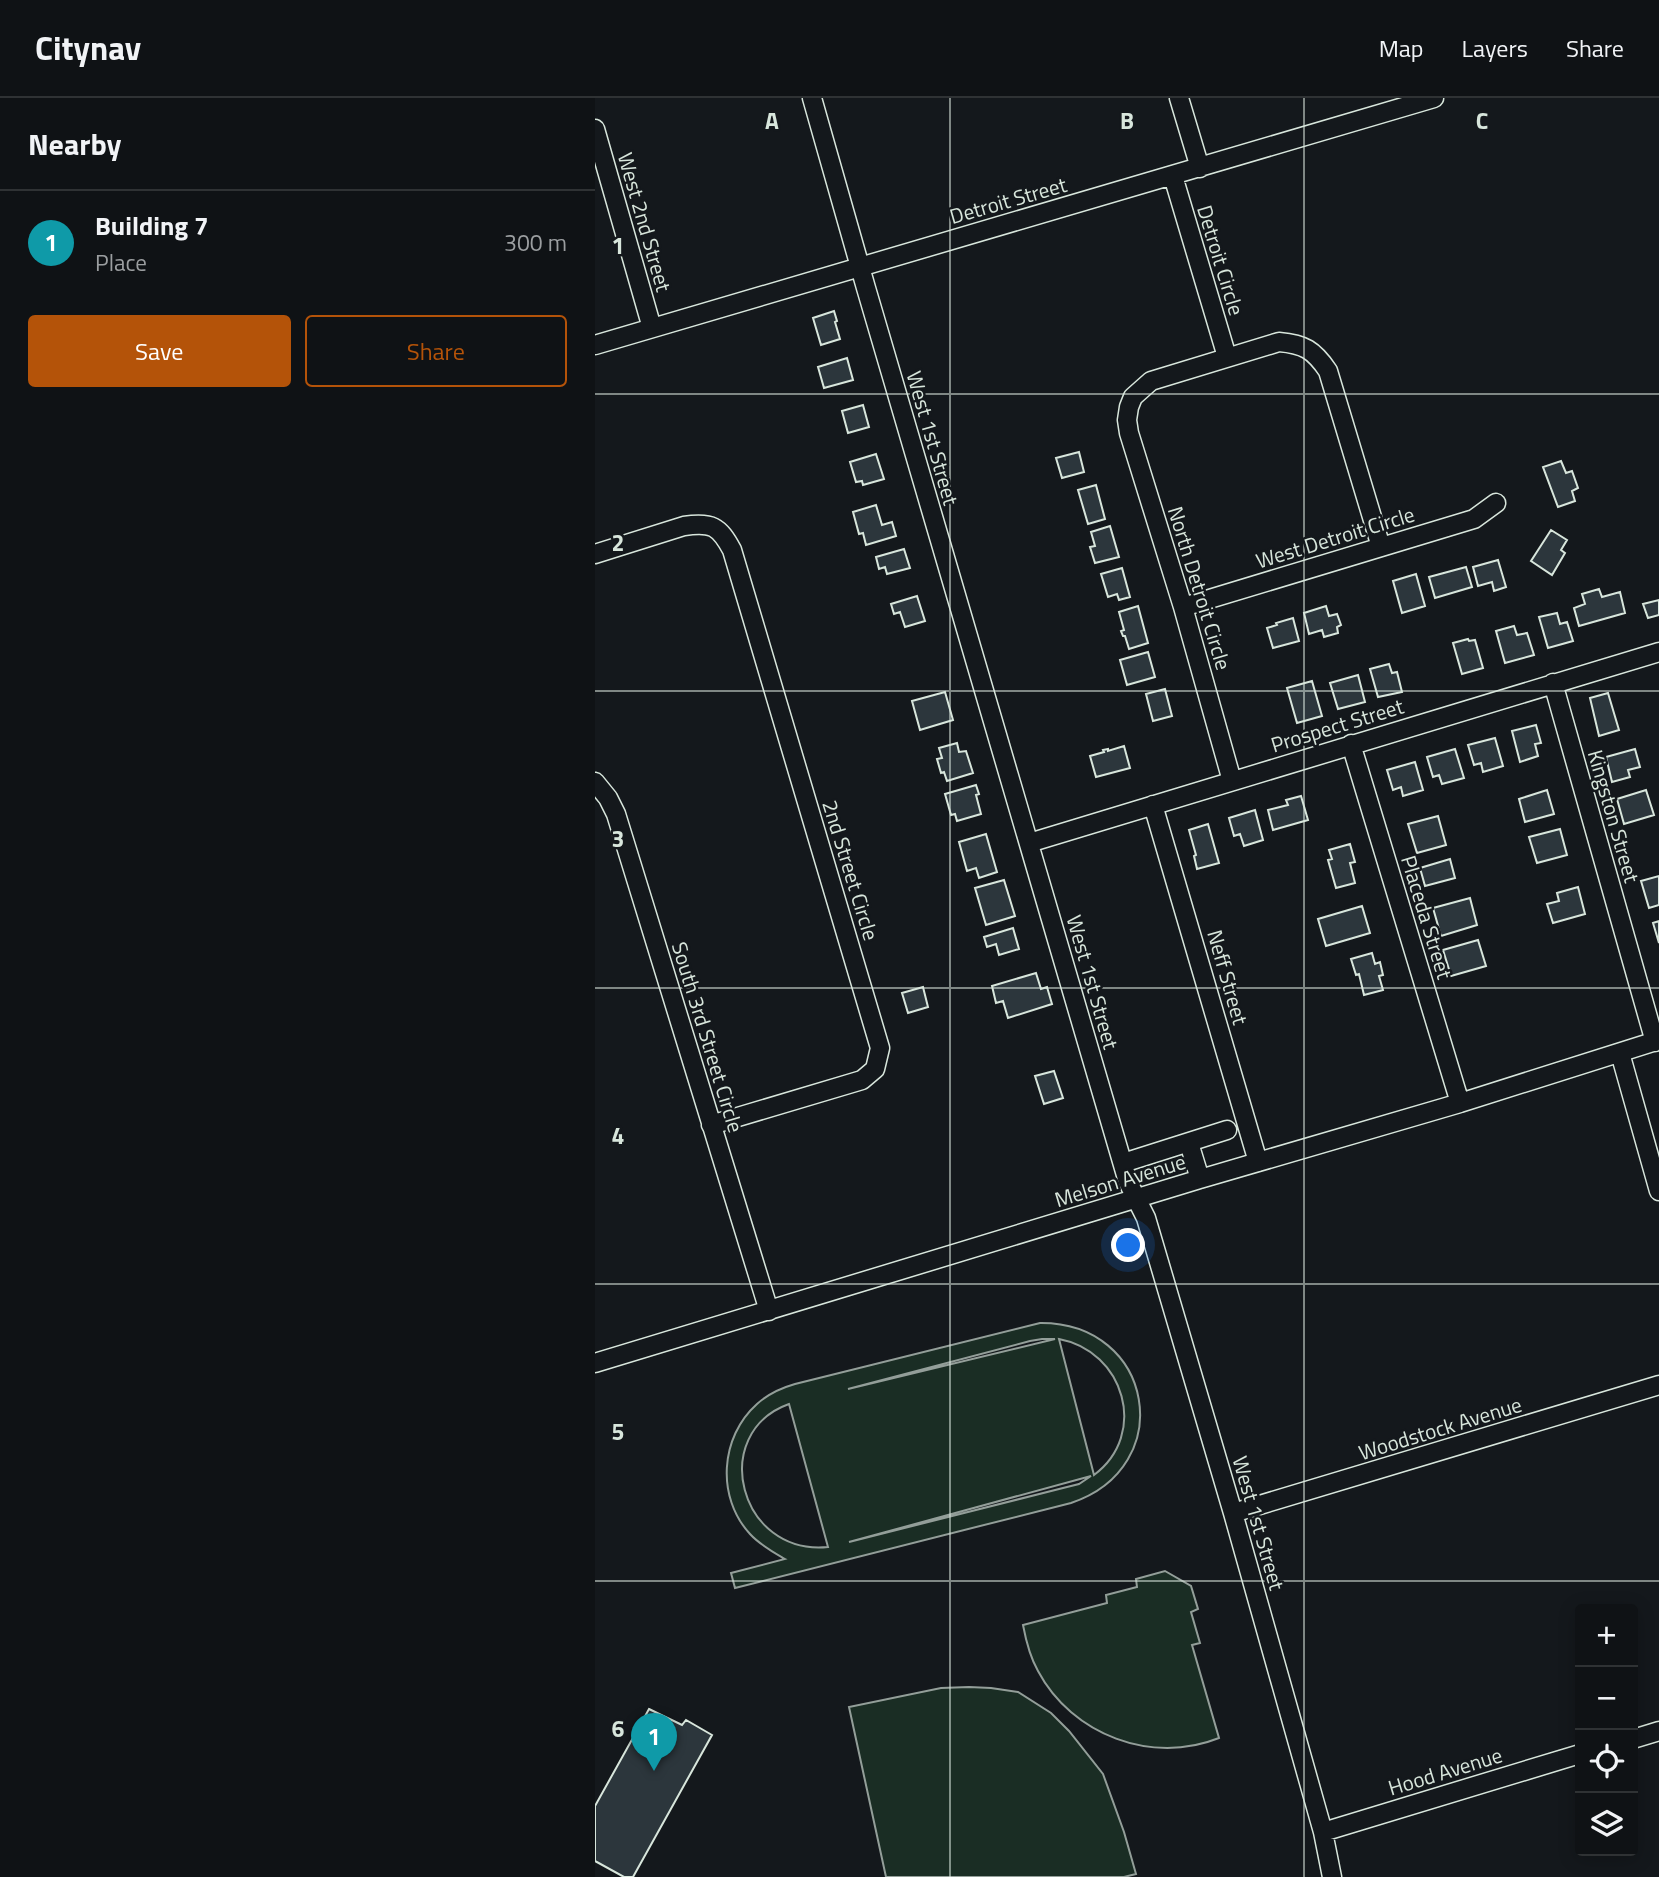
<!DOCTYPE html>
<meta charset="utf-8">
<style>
:root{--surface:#0f1215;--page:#1d2022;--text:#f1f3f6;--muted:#9b9ea0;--line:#2f3234;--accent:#b45309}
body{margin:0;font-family:"Titillium Web",sans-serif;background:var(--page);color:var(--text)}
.controls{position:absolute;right:21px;bottom:21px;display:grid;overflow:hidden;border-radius:7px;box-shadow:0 4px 18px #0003}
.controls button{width:63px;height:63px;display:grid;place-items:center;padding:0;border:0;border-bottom:2px solid var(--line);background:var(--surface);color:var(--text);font:35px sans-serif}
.you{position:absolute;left:534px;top:1148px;width:24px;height:24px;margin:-18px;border:5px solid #fff;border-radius:50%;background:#1a73e8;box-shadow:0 0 0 10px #1a73e833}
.badge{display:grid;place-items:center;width:46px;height:46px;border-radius:50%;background:var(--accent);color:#fff;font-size:23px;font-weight:700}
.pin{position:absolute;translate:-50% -58px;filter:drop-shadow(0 2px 4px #0008)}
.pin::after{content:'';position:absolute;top:37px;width:24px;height:21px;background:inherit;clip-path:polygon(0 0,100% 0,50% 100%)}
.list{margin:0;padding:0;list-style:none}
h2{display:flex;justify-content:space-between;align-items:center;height:91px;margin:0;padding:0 28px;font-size:30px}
h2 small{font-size:23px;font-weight:400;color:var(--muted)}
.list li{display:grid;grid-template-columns:46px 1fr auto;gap:21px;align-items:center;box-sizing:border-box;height:105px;padding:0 28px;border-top:2px solid var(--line)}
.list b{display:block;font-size:26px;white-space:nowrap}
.list p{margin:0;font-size:23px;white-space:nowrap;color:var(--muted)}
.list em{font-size:23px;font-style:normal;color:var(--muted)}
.actions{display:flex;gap:14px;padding:21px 28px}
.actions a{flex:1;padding:16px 0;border:2px solid var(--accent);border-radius:7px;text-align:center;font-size:24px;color:var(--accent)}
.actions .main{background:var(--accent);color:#fff}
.icon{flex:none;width:38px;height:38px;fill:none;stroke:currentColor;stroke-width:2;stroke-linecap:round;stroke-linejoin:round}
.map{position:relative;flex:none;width:1064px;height:1779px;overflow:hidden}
header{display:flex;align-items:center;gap:42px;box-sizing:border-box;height:98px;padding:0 35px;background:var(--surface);border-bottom:2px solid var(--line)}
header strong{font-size:33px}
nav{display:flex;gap:38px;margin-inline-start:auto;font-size:24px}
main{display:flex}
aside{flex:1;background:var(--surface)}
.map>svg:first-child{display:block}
.green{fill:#1a2d24;stroke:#939e99;stroke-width:2;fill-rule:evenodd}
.building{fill:#2c363c;stroke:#d8e6dc;stroke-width:2}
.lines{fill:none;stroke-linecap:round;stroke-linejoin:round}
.minor-casing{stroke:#d8e6dc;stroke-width:21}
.minor{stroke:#14181c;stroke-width:18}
.grid{fill:none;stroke:#d8e6dc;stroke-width:2;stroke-opacity:0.55}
.labels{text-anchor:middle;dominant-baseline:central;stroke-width:5;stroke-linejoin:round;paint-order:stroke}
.street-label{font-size:21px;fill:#d8e6dc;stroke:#14181c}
.grid-label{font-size:23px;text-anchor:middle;font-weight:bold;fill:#d8e6dc;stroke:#14181c;stroke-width:5;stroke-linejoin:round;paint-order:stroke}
</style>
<header>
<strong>Citynav</strong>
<nav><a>Map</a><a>Layers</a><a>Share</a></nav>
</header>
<main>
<aside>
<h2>Nearby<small></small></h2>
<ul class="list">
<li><span class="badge" style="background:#0f9aa8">1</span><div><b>Building 7</b><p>Place</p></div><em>300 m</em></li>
</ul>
<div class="actions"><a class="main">Save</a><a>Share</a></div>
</aside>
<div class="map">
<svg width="1064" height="1779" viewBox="0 0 1064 1779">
<rect width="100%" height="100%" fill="#14181c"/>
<path class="green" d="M445 1225C559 1224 584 1369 476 1405L140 1490 136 1475 190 1461C178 1454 165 1447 155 1436 121 1399 125 1339 162 1306 173 1296 186 1290 200 1286ZM447 1241H460L253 1291 435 1243ZM464 1241C529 1253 554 1336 499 1377ZM194 1306 233 1449C144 1458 113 1335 194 1306ZM496 1378 484 1386 472 1389 254 1444Z
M570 1473 596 1488 603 1511 596 1514 605 1545 597 1547 624 1640C557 1667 477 1637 443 1573 435 1559 431 1543 428 1527L512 1505 511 1497 542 1489 541 1481Z
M374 1589 396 1590 423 1594 456 1615 474 1633 508 1676 529 1734 541 1776 529 1779H291L254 1609 346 1590Z"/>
<path class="building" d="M239 213 242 223 240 224 245 241 226 247 218 220Z
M252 260 258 282 229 290 223 269Z
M268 307 274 329 253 335 247 313Z
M484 354 489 374 467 380 461 360Z
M281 356 289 381 268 387 267 383 261 384 255 364Z
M966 363 971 375 977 373 983 390 977 393 980 403 963 409 948 369Z
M501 387 510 421 493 426 483 392Z
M281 407 287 427 297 424 301 438 271 447 268 435 264 436 258 414Z
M515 428 524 459 500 465 495 449 500 448 496 434Z
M956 432 972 442 966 452 970 455 957 477 936 463Z
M309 451 315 470 292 476 290 469 284 471 281 459Z
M903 462 911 489 899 493 897 484 883 488 878 469Z
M871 469 877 489 840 500 834 479Z
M527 470 535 499 524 502 522 496 513 499 506 476Z
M821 476 830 508 807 515 798 483Z
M1004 491 1007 499 1025 494 1030 515 984 528 979 510 990 506 987 496Z
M322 498 330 523 310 529 305 514 299 516 296 506Z
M1064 502V517L1053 520 1048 506Z
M543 508 553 545 534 551 530 538H528L526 533 529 532 524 514Z
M731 508 734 518 742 516 746 527 742 529 743 535 729 539 727 532 714 536 709 515Z
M962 515 965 526 972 524 978 543 953 550 944 519Z
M698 520 704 543 678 550 672 530 682 527 681 525Z
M919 528 922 537 932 535 939 557 910 565 901 533Z
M873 541 874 543 880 542 888 570 867 576 858 545Z
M553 554 560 579 532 587 525 562Z
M794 566 797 575 802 574 807 594 783 599 775 571Z
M763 577 770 604 743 611 735 585Z
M717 583 727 618 702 625 692 590Z
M570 591 577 618 558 623 551 596Z
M350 594 358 622 325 632 317 603Z
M1013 595 1024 632 1004 638 995 600Z
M941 627 946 645 940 646 943 658 925 664 917 633Z
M900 640 908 668 888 674 886 665 879 667 873 647Z
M362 645 364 654 371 653 378 675 352 683 349 674 346 675 342 661 347 660 344 650Z
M529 648 535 670 501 679 495 658 509 654 508 652 513 651V653Z
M860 651 869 680 847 686 844 677 838 679 832 659Z
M1040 651 1045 669 1033 672 1035 679 1017 684 1011 659Z
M820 664 828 692 808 698 806 689 798 692 792 672Z
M381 687 384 696 381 697 386 716 362 723 360 716 356 717 350 696Z
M952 692 959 716 930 724 924 701Z
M1051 692 1059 717 1029 726 1022 701Z
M706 698 713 722 678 732 673 712 693 707 691 702Z
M660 712 668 742 649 748 645 736 639 738 634 720Z
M843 718 851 747 822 755 813 726Z
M613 726 624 765 602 771 599 758 601 757 594 732Z
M965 731 972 757 942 765 934 739Z
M391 736 402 774 384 780 381 770 372 773 364 744Z
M755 746 760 764 755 765 760 785 741 790 733 762 737 761 734 752Z
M855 761 860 780 830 788 825 770Z
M1064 778V807L1054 810 1046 783Z
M409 782 420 818 391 827 380 790Z
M983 789 990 816 958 825 952 806 964 803 962 795Z
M875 800 882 827 846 838 838 810Z
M767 808 775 835 731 848 723 821Z
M1064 823V845L1058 825Z
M418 830 424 851 404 857 401 846 392 849 389 839Z
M883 842 891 868 856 878 848 852Z
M777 855 780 866 785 864 788 877 784 878 788 892 769 897 764 876 761 877 756 861Z
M441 875 446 891 452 889 457 906 413 920 408 903 401 905 397 888Z
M328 889 333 909 313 915 307 895Z
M459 973 468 1000 449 1006 440 978Z
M54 1611 87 1627 91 1622 117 1637 38 1779H29L0 1763V1708Z"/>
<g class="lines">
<g class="minor-casing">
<path id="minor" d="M217 0 271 190 533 1084 551 1120 638 1415 728 1734 737 1779
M584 0 605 70
M0 31 57 230
M578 78 632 259
M0 247 839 0
M0 456 89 428C117 424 124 428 137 452L285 950 280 971 267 982 116 1027
M588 509 879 421 901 405
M958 585 1060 944
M756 646 865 1005
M637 683 588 509 534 335 532 322 534 309 538 299 556 283 684 244C709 246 719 252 733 273L786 449
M0 684 13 700 21 716 174 1213
M558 707 663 1064
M434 745 1064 554
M1025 955 1064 1093
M594 1045 605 1081
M528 1065 632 1032
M0 1265 605 1081 865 1005 1064 942
M638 1415 1064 1287
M1038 1641 1064 1633
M728 1734 985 1656"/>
</g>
<use href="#minor" class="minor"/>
</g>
<path class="grid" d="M355 0V1779M709 0V1779M0 296H1064M0 593H1064M0 890H1064M0 1186H1064M0 1483H1064"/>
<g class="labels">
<g class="street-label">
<text transform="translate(413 102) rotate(-16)">Detroit Street</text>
<text transform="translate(50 124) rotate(74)">West 2nd Street</text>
<text transform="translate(626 162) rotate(73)">Detroit Circle</text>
<text transform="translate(338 340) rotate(74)">West 1st Street</text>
<text transform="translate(740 439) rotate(-17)">West Detroit Circle</text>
<text transform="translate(605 490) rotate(73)">North Detroit Circle</text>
<text transform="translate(742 627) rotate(-17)">Prospect Street</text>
<text transform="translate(1019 718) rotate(74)">Kingston Street</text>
<text transform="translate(256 772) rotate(73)">2nd Street Circle</text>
<text transform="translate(832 819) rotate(73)">Placeda Street</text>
<text transform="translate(633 879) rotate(74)">Neff Street</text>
<text transform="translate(498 884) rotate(74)">West 1st Street</text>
<text transform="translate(113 939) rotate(73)">South 3rd Street Circle</text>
<text transform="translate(525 1082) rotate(-17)">Melson Avenue</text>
<text transform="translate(845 1330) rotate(-17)">Woodstock Avenue</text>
<text transform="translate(664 1425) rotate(74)">West 1st Street</text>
<text transform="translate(850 1673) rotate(-17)">Hood Avenue</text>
</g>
</g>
<g class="grid-label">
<text x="177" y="31">A</text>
<text x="532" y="31">B</text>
<text x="887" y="31">C</text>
<text x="23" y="156">1</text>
<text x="23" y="453">2</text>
<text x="23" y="749">3</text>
<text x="23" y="1046">4</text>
<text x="23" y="1342">5</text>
<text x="23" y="1639">6</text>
</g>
</svg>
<div class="controls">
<button>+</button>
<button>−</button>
<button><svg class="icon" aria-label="locate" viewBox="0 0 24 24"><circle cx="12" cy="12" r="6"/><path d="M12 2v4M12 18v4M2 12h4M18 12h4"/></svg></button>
<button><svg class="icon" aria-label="layers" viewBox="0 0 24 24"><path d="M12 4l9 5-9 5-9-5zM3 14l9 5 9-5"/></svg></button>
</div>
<div class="you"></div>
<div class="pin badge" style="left:59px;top:1673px;background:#0f9aa8">1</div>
</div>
</main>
